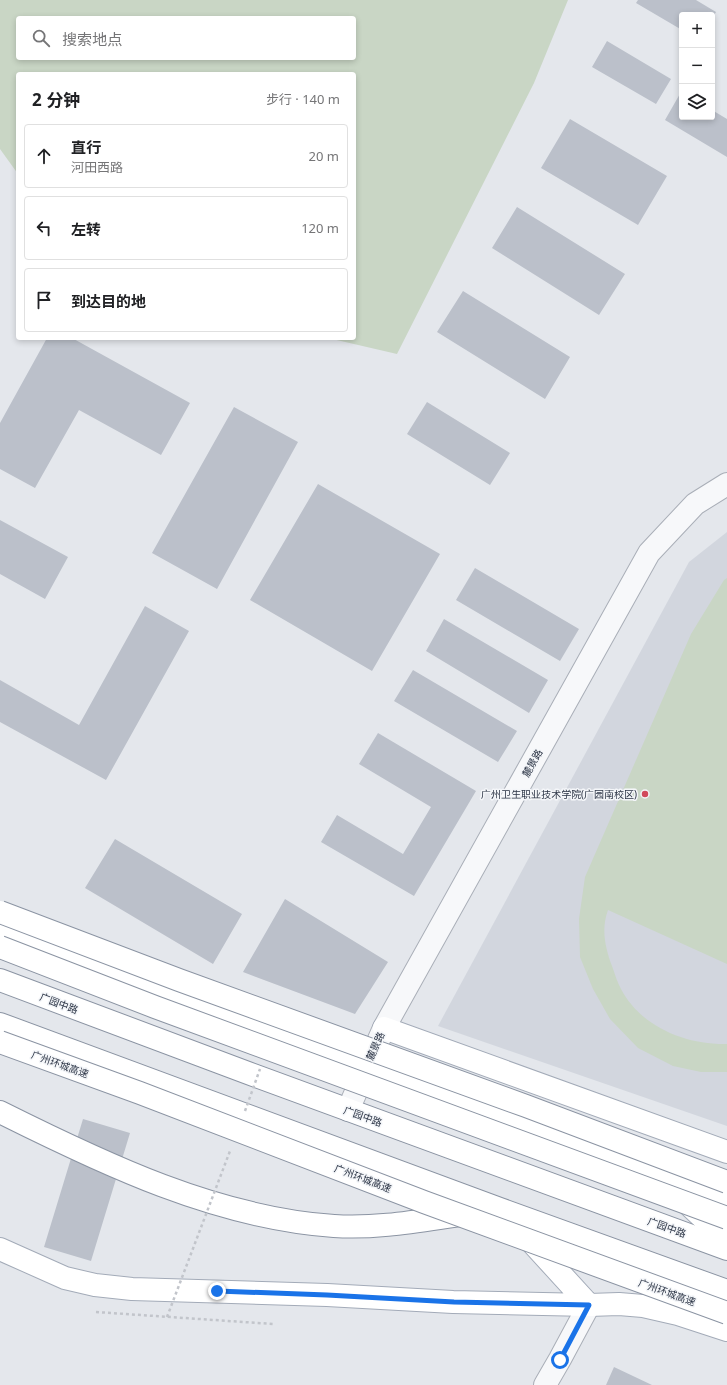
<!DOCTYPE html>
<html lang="zh">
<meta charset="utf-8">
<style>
:root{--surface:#fff;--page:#f6f6f6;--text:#202124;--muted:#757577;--line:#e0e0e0}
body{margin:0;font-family:"Noto Sans","Noto Sans SC",sans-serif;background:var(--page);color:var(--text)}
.controls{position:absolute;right:12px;top:12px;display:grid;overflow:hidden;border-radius:4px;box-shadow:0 2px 6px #0003}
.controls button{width:36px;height:36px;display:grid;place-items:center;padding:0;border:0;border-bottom:1px solid var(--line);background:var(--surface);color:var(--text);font:20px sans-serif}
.stop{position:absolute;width:12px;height:12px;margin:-9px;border:3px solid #1a73e8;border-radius:50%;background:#fff}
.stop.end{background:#1a73e8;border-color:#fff;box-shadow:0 1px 4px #0008}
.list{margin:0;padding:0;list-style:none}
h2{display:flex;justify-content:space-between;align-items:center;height:52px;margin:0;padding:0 16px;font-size:17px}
h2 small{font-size:13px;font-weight:400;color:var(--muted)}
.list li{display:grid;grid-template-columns:26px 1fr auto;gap:12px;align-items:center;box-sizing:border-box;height:64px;margin:0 8px 8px;padding:0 8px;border:1px solid var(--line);border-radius:4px}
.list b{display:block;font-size:15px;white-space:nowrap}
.list p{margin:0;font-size:13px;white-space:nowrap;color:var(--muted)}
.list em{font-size:13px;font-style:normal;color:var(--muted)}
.icon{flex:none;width:22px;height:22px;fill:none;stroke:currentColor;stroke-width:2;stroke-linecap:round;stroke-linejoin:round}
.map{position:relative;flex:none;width:727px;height:1385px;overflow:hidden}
.search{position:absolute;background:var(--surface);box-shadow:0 2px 6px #0003;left:16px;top:16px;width:340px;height:44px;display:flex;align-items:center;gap:10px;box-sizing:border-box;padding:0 14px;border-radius:4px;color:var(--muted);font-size:15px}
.panel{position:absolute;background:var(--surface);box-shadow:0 2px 6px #0003;left:16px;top:72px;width:340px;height:268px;border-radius:4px}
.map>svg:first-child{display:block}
.built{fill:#d2d6de}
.green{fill:#c9d6c5;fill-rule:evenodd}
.building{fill:#bbc0ca}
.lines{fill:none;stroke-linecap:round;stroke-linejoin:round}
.minor-casing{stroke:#a9aeb7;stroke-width:24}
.major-casing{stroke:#a3abb8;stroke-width:24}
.highway-casing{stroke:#8b94a3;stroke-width:24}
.path{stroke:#c2c5cb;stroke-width:2.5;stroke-dasharray:3 3;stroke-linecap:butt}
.minor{stroke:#f7f8fa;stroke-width:22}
.major{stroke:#fff;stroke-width:22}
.highway{stroke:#fff;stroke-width:22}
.highway-bridge-casing{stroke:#8b94a3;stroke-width:24;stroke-linecap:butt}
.path-bridge{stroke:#c2c5cb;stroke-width:2.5;stroke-dasharray:3 3;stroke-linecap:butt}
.highway-bridge{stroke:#fff;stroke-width:22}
.route{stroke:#1a73e8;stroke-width:5}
.poi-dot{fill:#d1495b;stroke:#f4f6f9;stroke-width:1.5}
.labels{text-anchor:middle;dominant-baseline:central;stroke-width:3;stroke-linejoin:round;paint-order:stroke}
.street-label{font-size:10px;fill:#2b3445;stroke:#f4f6f9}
.poi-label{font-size:10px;fill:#2b3445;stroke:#f4f6f9;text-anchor:end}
</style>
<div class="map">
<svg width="727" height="1385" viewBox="0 0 727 1385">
<rect width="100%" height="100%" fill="#e4e7ec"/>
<path class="built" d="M727 532V1126L438 1026 689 562Z"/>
<path class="green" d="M0 0H568L534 83 397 354 328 338H354V74H18V174L0 149ZM18 18H354V58H18Z
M727 578V964L608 910C601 929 605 947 612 966 615 974 617 982 621 989 641 1027 686 1045 727 1044V1072H701L673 1066 638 1048 610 1019 593 989 580 957 579 919 585 877 691 634 724 580Z"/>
<path class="building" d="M638 0H696L716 12 712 19V15H682V30L636 3Z
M607 41 671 79 656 104 592 67Z
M681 92 682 93V117H712V110L727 119V157L665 120Z
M570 119 667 176 638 225 541 168Z
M517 207 625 274 599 315 492 248Z
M463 291 570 357 545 399 437 332Z
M47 338H72L190 403 161 455 79 410 35 488 0 469V423Z
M427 402 510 453 490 485 407 434Z
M234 407 298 442 217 589 152 553Z
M318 484 440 554 372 671 250 600Z
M0 520 68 557 45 599 0 574Z
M475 568 579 629 560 661 456 600Z
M145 606 189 631 106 780 0 722V680L79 725Z
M444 619 548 680 529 713 426 651Z
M413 670 517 731 498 762 394 701Z
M378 733 476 791 414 896 321 842 337 815 403 854 431 807 359 764Z
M115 839 242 914 213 964 85 888Z
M285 899 388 962 355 1014 243 972Z
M83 1119 130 1133 91 1261 44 1247Z
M614 1367 652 1385H606Z"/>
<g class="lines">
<g class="minor-casing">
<path id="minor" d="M348 1110 384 1028 649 553 695 504 727 484
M545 1385 560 1359 589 1305"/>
</g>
<g class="major-casing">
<path id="major" d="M0 935C241 1028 486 1110 727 1201
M384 1028 727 1152
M686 1202 727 1241
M526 1236 589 1305
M0 1249 65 1278 95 1285 132 1289 327 1295 453 1302 589 1305 619 1304 643 1306 678 1314 727 1330"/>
</g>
<g class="highway-casing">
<path id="highway" d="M0 980 248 1073 727 1249
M0 1024 500 1209 727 1291
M0 1112C104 1164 217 1218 334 1226 379 1229 423 1220 467 1214"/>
</g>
<path class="path" d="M96 1312 273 1324"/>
<use href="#minor" class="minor"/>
<use href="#major" class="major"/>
<use href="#highway" class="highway"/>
<g class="highway-bridge-casing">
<path id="highway-bridge" d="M0 912 179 980 526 1106 727 1182
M0 947 155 1007 727 1218
M0 1042 140 1093 424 1202 727 1313"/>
</g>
<path class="path-bridge" d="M245 1111 260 1069
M167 1317 230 1151"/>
<use href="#highway-bridge" class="highway-bridge"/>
</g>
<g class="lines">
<path class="route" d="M217 1291 327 1295 454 1302 589 1305 560 1360"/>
</g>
<circle class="poi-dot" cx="645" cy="794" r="4"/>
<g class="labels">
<g class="street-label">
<text transform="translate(532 763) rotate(-61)">麓景路</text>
<text transform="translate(59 1003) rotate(21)">广园中路</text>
<text transform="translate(375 1046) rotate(-66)">麓景路</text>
<text transform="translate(60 1064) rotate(20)">广州环城高速</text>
<text transform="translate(363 1116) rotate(20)">广园中路</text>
<text transform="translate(363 1178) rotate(21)">广州环城高速</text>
<text transform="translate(667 1227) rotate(20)">广园中路</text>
<text transform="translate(667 1292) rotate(20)">广州环城高速</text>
</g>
<g class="poi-label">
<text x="637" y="794">广州卫生职业技术学院(广园南校区)</text>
</g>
</g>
</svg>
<div class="controls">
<button>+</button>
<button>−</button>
<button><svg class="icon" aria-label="layers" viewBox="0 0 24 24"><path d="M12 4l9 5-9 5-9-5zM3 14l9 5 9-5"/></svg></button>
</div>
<div class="stop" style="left:560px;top:1360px"></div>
<div class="stop end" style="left:217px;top:1291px"></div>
<div class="search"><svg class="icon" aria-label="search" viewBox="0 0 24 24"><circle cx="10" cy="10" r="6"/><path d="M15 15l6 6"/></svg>搜索地点</div>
<section class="panel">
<h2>2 分钟<small>步行 · 140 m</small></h2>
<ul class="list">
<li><svg class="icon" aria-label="ahead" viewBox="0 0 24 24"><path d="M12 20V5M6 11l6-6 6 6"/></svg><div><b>直行</b><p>河田西路</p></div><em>20 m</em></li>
<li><svg class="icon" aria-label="left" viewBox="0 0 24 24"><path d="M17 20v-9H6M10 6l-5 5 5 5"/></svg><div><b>左转</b></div><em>120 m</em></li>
<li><svg class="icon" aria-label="arrive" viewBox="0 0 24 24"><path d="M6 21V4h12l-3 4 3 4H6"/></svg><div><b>到达目的地</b></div></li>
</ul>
</section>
</div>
